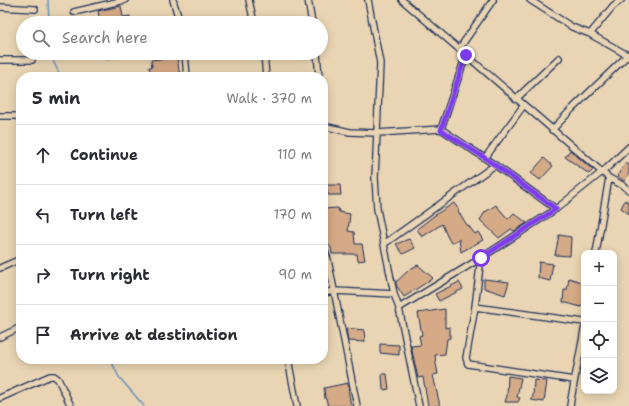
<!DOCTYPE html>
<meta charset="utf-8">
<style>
:root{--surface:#fff;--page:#f7f7f7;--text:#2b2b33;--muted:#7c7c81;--line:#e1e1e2}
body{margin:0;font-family:"Shantell Sans",sans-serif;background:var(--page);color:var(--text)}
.controls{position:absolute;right:12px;bottom:12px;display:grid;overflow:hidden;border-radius:8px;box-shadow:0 2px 10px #0003}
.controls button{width:36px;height:36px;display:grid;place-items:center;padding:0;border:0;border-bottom:1px solid var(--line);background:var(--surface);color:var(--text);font:20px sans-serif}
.stop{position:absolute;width:12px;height:12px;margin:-9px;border:3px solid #7c3aed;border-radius:50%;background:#fff}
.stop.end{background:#7c3aed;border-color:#fff;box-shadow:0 1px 4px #0008}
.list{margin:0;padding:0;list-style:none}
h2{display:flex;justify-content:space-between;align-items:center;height:52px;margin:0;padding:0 16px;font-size:17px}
h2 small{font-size:13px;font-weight:400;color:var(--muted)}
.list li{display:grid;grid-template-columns:26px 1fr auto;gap:12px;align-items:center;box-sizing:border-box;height:60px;padding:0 16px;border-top:1px solid var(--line)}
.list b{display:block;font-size:15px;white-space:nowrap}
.list em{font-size:13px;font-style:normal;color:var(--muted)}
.icon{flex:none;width:22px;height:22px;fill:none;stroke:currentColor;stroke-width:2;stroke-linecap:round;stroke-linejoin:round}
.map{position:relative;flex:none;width:629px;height:406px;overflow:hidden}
.search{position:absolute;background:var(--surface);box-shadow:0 2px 10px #0003;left:16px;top:16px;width:312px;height:44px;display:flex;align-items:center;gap:10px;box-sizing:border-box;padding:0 14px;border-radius:22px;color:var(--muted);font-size:15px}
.panel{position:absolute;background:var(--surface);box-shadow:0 2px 10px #0003;left:16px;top:72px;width:312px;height:292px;border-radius:16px}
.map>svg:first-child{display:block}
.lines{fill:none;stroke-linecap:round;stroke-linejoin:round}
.stream{stroke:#6794bc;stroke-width:1.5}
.building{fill:#d5aa86;stroke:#1b2f5e}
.minor-casing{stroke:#1b2f5e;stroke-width:8}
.minor{stroke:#e9d5b3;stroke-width:5.5}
.route{stroke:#7c3aed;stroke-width:5}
</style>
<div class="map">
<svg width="629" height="406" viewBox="0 0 629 406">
<rect width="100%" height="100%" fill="#e9d5b3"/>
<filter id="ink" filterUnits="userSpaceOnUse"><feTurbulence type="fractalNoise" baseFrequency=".025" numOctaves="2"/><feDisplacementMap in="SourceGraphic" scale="8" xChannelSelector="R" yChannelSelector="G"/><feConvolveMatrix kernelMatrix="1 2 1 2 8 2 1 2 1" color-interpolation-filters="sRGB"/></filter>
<g filter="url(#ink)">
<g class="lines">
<path class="stream" d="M48 0 49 23
M52 53 54 63 61 77
M110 359 119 377 144 406"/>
</g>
<path class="building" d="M121 6 123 17 130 16 131 23H100L98 11Z
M105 53H125V55L106 59Z
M177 57 180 77H151L149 67H152L151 60Z
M570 150 593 170 589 174 565 157Z
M544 158 553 166 540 180 531 173Z
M626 163 629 165V174L624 181 617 176Z
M326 185H340L341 195H328Z
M625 200 629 202V214L621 208Z
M454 203 459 210 458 211 467 225H468L475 234 478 232 483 240 461 252 459 239 451 243 447 236 442 224 422 237 417 229 435 215Z
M496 205 508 219 514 213 527 223 514 231 511 229 499 238 480 220 485 212Z
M338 208 339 212 350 214 348 231 354 232 355 244H362L365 260 358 261 357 254H332L331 248 323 237V209Z
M559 235 571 237 570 256 555 255Z
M409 239 415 248 403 254 396 244Z
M539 262 553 264 550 281 538 278Z
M418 265 433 278 421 286 404 297 396 285V282L410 269Z
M569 278 584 283V302L581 307 563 302 564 290H567Z
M484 279 509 282 505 295 484 288Z
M459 282 463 289 439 301 435 294Z
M445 309V328L450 327V338L447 339 445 354 435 355 436 364 438 374 433 375 440 406H428L423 377 418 378 411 346 421 345 419 336 422 335 418 313Z
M346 328 364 330 365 342 348 341Z
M380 344 399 345V355L380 353Z
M382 374H387L389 389 383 390Z
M508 376 521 378 517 397 520 398 518 402H505L507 396Z
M534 380 547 381 544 402 531 400 533 396Z
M348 383 349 395 351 406H328L326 399H325L324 388Z"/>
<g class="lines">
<g class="minor-casing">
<path id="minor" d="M173 0 180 23
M249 0 254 23
M308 0 312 23
M368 0 380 63 375 178 377 209 394 294 399 308 419 406
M402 0 609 178 596 253
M530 0 572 27 590 34 629 56
M0 7 35 9
M74 12 125 0
M590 34 613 6 621 0
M459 49 493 0
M185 53 187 77
M264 53 266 77
M317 53 319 77
M0 60H32
M516 99 559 58
M0 116H21
M323 126 350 132 377 133 441 129 495 165
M441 129 466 55
M552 130 572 109 628 55
M485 158 524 105
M609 178 622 185 629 190
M384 244 495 165 556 209
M323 245 328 260 357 406
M481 258 475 307 466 358 468 364 574 380
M0 268 21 259
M323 293 335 291 394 294
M475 307 584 322
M399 308 481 258 556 209 607 168 629 147
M0 337 21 327
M288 359 297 406
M0 398 50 376H54L58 379 71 406
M570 406C574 380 580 355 584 330"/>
</g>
<use href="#minor" class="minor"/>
</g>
</g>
<g class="lines" filter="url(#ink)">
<path class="route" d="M466 55 441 130 485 158 556 209 481 258"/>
</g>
</svg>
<div class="controls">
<button>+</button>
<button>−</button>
<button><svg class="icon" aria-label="locate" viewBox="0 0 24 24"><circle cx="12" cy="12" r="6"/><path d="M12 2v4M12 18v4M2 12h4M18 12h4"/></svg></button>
<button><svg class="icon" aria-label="layers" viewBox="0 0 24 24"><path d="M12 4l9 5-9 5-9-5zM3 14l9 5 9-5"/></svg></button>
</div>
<div class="stop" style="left:481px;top:258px"></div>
<div class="stop end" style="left:466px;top:55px"></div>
<div class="search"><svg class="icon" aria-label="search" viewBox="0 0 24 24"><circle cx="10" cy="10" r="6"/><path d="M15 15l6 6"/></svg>Search here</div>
<section class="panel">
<h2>5 min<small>Walk · 370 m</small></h2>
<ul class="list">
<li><svg class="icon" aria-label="ahead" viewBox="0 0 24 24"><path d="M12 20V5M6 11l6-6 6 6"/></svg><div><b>Continue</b></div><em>110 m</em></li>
<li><svg class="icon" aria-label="left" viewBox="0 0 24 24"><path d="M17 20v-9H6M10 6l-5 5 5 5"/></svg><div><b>Turn left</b></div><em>170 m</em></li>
<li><svg class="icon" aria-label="right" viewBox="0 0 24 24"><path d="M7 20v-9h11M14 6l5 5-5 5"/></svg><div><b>Turn right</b></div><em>90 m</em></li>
<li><svg class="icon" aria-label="arrive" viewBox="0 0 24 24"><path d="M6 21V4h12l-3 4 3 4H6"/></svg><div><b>Arrive at destination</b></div></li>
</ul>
</section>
</div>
